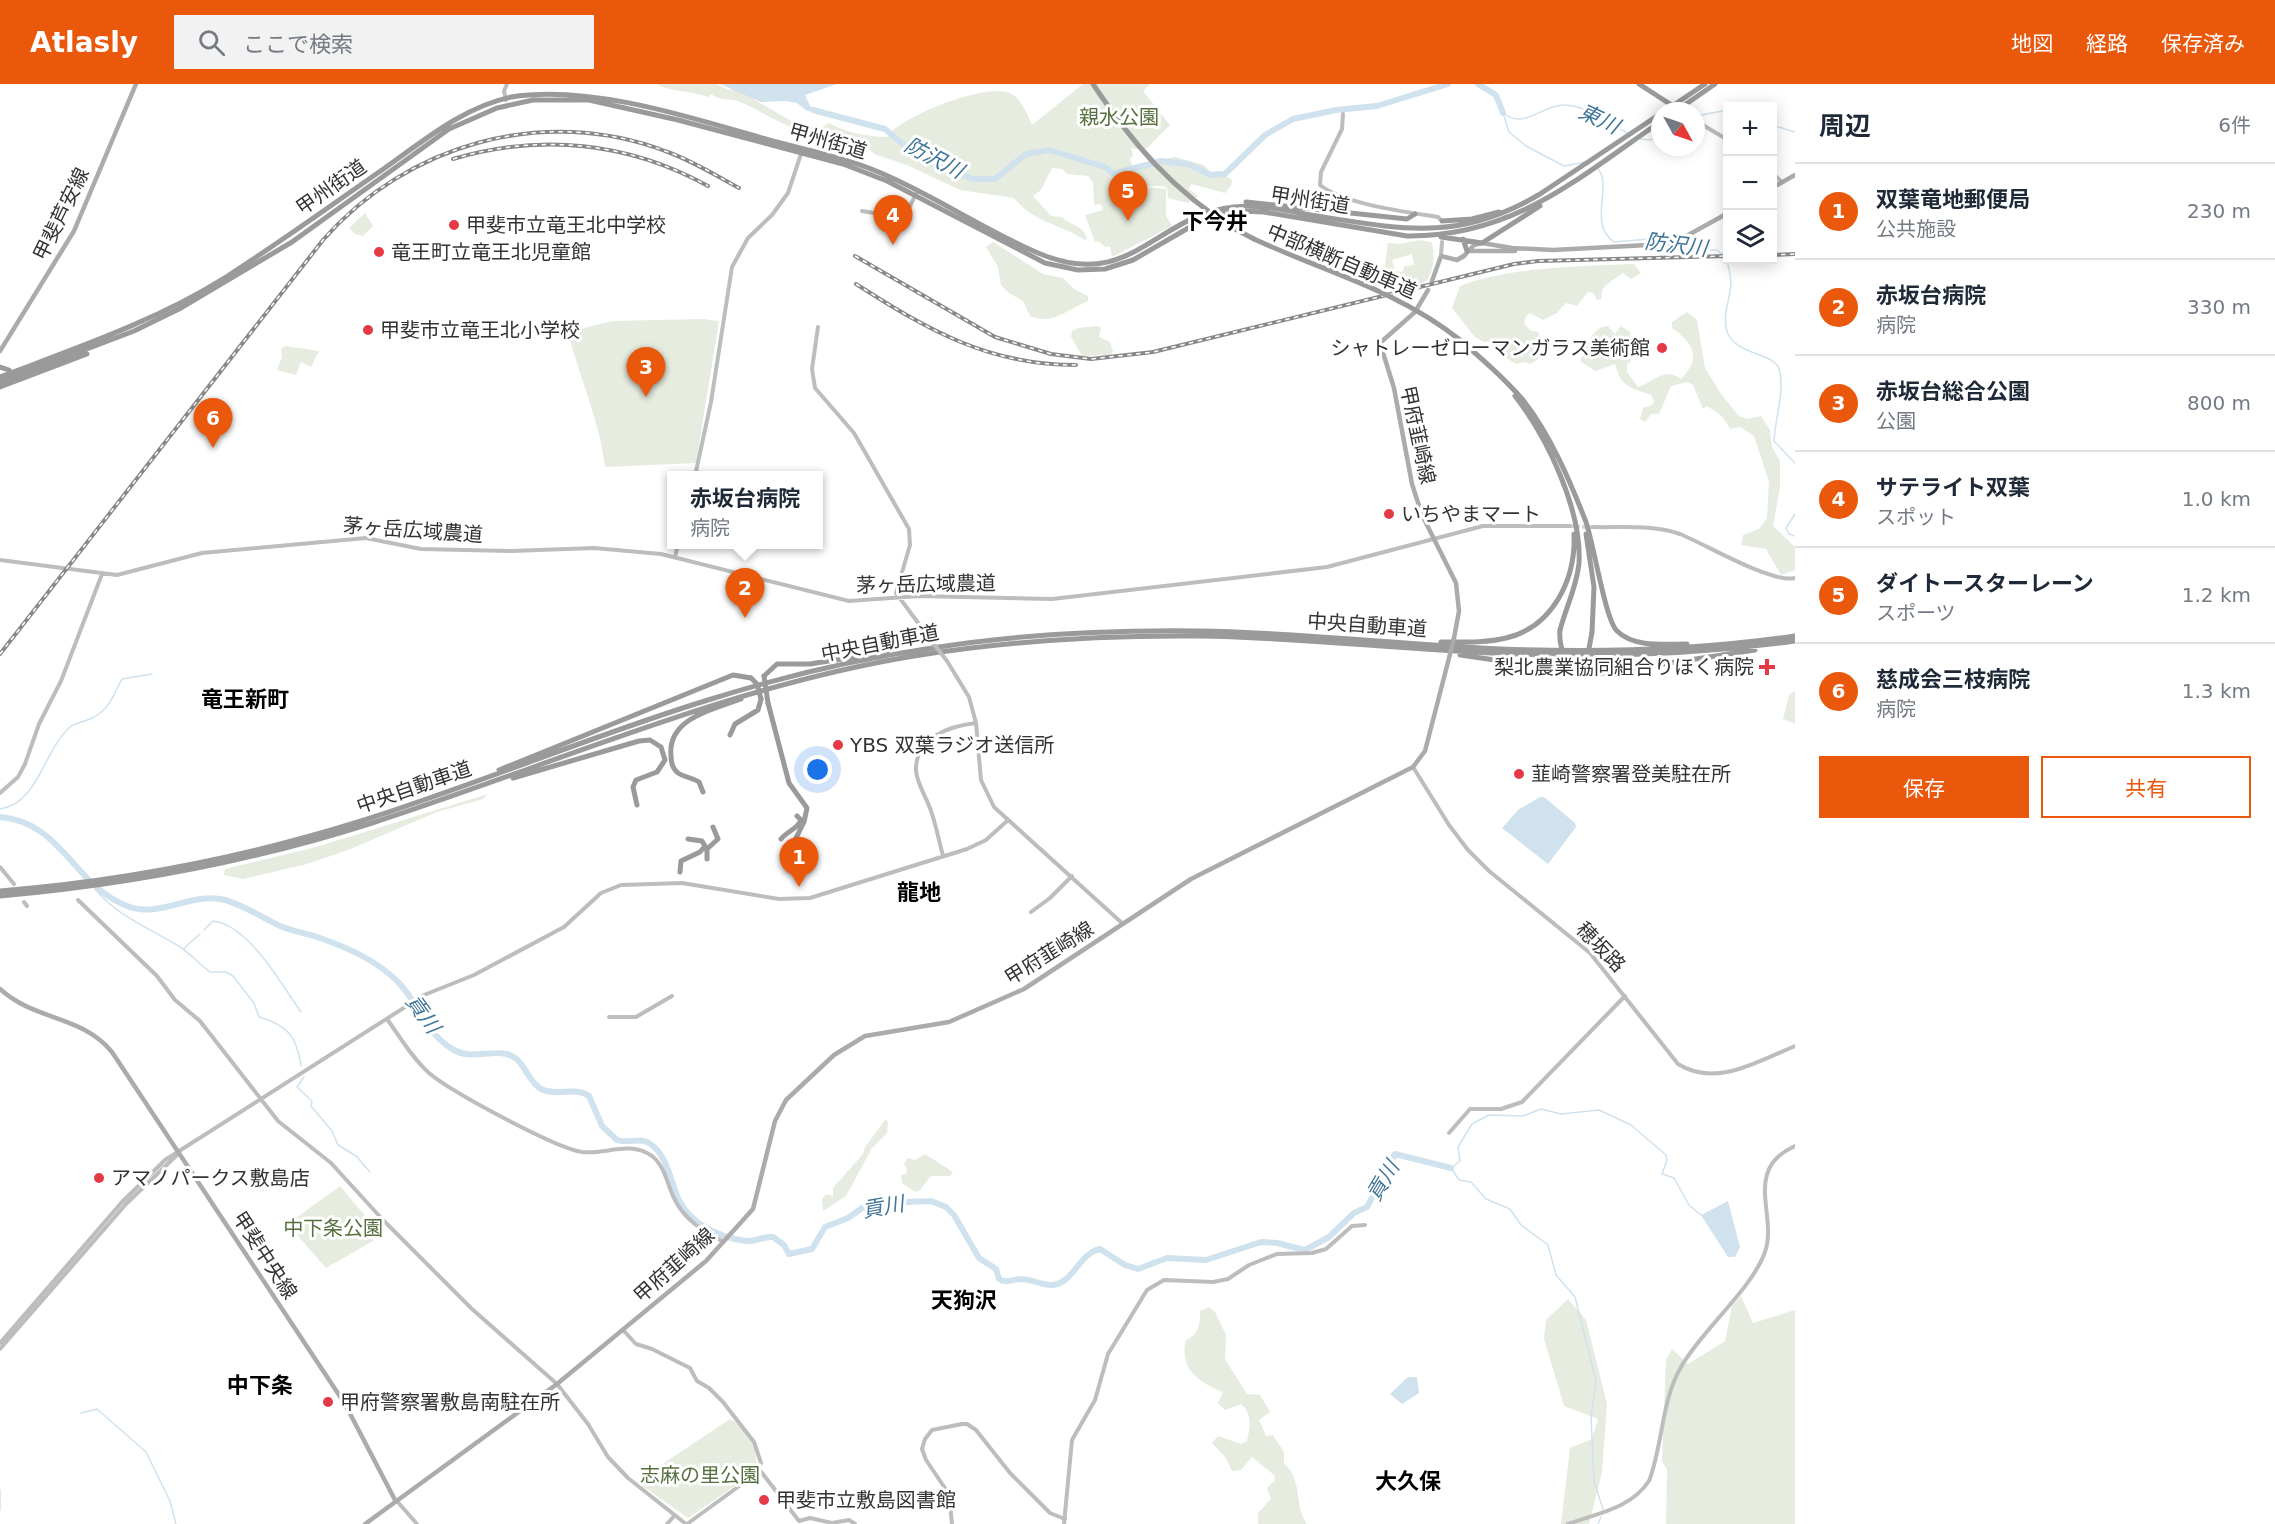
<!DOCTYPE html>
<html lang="ja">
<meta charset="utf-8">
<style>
:root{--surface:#fff;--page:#f2f2f3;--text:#1f2937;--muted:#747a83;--line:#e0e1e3;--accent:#ea580c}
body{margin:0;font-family:"DejaVu Sans","Noto Sans JP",sans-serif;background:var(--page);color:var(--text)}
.controls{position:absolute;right:18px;top:18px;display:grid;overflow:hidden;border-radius:0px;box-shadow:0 3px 15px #0003}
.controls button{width:54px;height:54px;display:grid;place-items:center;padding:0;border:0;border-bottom:2px solid var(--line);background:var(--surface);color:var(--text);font:30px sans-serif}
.compass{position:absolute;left:1651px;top:18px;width:54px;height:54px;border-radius:50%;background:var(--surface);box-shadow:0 3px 15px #0003;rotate:130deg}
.you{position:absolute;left:818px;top:686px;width:21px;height:21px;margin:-15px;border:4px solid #fff;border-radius:50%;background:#1a73e8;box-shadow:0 0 0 9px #1a73e833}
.badge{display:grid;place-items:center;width:39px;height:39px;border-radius:50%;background:var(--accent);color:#fff;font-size:20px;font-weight:700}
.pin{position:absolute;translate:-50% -50px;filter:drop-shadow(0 2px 3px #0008)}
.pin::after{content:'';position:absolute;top:32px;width:21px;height:18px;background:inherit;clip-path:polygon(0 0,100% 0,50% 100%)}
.popup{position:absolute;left:667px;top:387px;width:156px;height:78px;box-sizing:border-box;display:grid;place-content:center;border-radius:0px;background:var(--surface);filter:drop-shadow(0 2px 4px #0005);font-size:20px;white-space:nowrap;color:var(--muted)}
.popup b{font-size:22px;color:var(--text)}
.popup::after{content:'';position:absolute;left:50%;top:100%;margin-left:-12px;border:12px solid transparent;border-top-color:var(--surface)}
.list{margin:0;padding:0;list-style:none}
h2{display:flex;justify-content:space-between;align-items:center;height:78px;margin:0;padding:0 24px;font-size:26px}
h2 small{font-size:20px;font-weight:400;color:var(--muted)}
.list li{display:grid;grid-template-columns:39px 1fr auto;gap:18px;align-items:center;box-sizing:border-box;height:96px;padding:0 24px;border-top:2px solid var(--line)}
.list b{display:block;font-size:22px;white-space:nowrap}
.list p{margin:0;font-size:20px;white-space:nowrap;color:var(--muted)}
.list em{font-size:20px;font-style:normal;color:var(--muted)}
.actions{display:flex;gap:12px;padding:18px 24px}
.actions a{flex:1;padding:14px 0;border:2px solid var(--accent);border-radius:0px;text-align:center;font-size:21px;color:var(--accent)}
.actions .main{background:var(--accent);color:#fff}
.icon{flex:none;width:33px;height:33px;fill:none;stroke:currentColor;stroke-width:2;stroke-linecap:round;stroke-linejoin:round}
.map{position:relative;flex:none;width:1795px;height:1440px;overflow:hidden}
header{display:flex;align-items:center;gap:36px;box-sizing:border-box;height:84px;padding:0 30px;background:var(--accent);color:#fff}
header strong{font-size:28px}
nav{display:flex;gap:33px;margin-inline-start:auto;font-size:21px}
.search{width:420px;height:54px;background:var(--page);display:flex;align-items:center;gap:15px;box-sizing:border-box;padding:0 21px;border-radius:0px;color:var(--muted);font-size:22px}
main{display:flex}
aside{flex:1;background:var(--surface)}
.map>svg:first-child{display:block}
.green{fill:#e6ecdf;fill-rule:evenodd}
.water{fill:#cfe2ee}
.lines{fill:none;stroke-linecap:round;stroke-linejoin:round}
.stream{stroke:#cfe2ee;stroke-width:1.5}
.river{stroke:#cfe2ee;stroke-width:6}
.secondary-tunnel{stroke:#d6d6d6;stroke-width:4;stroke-dasharray:4 2;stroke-linecap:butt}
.secondary{stroke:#bdbdbd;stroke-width:4}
.primary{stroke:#ababab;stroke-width:4.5}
.highway{stroke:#9a9a9a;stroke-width:5}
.rail-casing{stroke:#888;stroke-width:4}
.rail{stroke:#fff;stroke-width:1.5;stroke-dasharray:4.5;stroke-linecap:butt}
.secondary-bridge{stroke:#bdbdbd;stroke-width:4}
.primary-bridge{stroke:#ababab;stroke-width:4.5}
.highway-bridge{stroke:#9a9a9a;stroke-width:5}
.poi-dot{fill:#e63946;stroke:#fff;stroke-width:2}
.labels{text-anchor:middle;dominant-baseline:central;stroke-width:6;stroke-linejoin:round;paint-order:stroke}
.park-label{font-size:20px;fill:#56703f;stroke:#fff}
.street-label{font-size:20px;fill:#333;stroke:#fff}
.poi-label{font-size:20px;fill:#333;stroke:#fff;text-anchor:start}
.water-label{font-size:21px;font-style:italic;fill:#3f7597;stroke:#fff}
.quarter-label{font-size:22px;font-weight:bold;fill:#000;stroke:#fff}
</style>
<header>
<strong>Atlasly</strong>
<div class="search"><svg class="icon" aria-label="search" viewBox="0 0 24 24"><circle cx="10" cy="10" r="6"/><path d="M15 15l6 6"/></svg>ここで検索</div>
<nav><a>地図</a><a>経路</a><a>保存済み</a></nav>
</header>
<main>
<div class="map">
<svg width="1795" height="1440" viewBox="0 0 1795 1440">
<rect width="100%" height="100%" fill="#fff"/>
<path class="green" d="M656 0H716L729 6 736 5 793 38 819 45 829 39C845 48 868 53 887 53 901 32 981 1 1007 8 1020 11 1027 30 1032 41L1083 0H1150L1143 7 1170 41 1145 66 1131 64 1133 71 1130 75 1132 81 1175 73 1204 81 1210 88 1219 87 1232 96 1231 102 1225 109 1191 100 1189 105 1198 112 1188 119 1168 114 1167 104 1163 102H1112V106L1148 109 1149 103 1166 105V132L1172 142 1112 173 1110 162 1105 163 1098 157 1095 158 1085 131 1103 126 1101 120 1094 121 1093 98 1088 92 1067 90 1062 85 1052 84 1041 106 1033 112 1051 132 1062 133C1072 143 1082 140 1087 154L1085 156C1060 140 1033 138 1014 114L960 106 909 82 874 70 860 55 837 51 830 46C806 59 761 26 738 17 727 13 725 19 711 10L708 13C690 6 673 9 656 0Z
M365 129 373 142 363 152 355 150 349 144Z
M1419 156 1431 158C1436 167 1434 194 1422 200 1416 203 1405 204 1398 206L1399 196 1386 192 1384 188 1388 159 1401 160ZM1412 170 1414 181 1405 182 1402 188 1395 187 1392 176Z
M993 158 1043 190 1063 194 1074 205 1088 212V217C1065 227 1053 241 1030 232L1023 217 1009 209 1001 201 998 183 986 163Z
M1634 180 1641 189 1631 195 1623 189C1613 197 1599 201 1602 215L1597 216 1593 209 1588 208 1577 222 1566 219 1557 229 1543 236 1530 229 1526 232 1524 240 1531 247 1538 248 1543 259 1538 275 1531 280 1524 278 1516 280 1495 267 1492 257 1483 258 1474 252 1452 224 1460 202C1509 183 1582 182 1634 180Z
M1687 228 1697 236 1705 284 1721 310 1739 332 1748 335 1761 332 1770 346 1772 363 1780 377V403L1773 442 1795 463V486L1781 491 1766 465 1741 461 1743 451 1759 445 1767 434 1769 398 1754 352 1740 343 1730 345C1725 334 1717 327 1706 322L1703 325 1693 301 1687 298 1671 302 1659 330H1651L1645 338 1640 335 1643 324 1652 321 1654 317 1651 311C1629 303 1621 303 1615 280L1595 287 1580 277C1586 264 1592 242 1608 242L1615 250 1621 242 1631 249 1627 260 1631 277 1627 281V288L1638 303C1654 298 1665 282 1681 295 1702 274 1694 260 1672 244V238Z
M703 235 719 237 696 379 605 383C600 337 579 293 568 248L612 237Z
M1098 242 1101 244 1099 253 1110 258 1113 268 1110 271 1082 272 1071 253 1072 247 1078 244Z
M286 262 319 267 311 283 301 278 296 291 277 286 282 273 281 265Z
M1795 607V640L1783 635 1789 611Z
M488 710 483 715 437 728 348 766 307 780 243 795 224 791 225 785 316 763Z
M885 1036 888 1037 887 1049 872 1064 846 1112 823 1127 822 1115 826 1110 833 1112V1104L863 1070 865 1063Z
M925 1070 953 1088 950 1092H931L920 1106 915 1108 902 1099 901 1091 906 1090 907 1084 904 1080 908 1074 915 1076Z
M340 1102 372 1140 373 1157 326 1184 292 1145 298 1140 296 1134Z
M1741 1212 1753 1239 1795 1226V1440H1666L1667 1386 1662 1377 1666 1276 1672 1265 1688 1280 1725 1257 1732 1222Z
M1568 1215 1586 1236 1607 1320 1602 1388 1589 1440H1561L1570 1364 1592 1355 1598 1335 1564 1322 1544 1255 1546 1236Z
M1209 1223 1215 1228 1226 1251 1225 1275 1247 1310 1260 1311 1270 1328 1259 1336 1266 1352 1273 1351 1284 1368V1379C1304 1398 1293 1420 1307 1440H1258V1429L1271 1415 1267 1404 1275 1396 1274 1391 1252 1373 1241 1386 1232 1387 1226 1374 1212 1359 1218 1352 1241 1360 1247 1357C1250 1342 1253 1331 1241 1320L1225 1326 1218 1319 1223 1308C1198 1298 1179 1285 1186 1256 1198 1251 1201 1239 1200 1227Z
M730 1335C747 1341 766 1378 751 1391L688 1434 640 1400 655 1385Z"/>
<path class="water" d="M720 0H837L805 11 810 22 820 28 807 27 797 19 785 17 761 18Z
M1540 713H1544L1575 739 1576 743 1548 780 1502 744 1518 726Z
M1728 1117 1740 1163 1735 1173H1728L1701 1131Z
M1408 1293H1417L1419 1309 1402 1320 1390 1310Z"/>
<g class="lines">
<path class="stream" d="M1503 29 1509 48 1526 62 1564 82 1585 78
M1503 29C1525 46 1541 21 1564 21 1586 21 1608 39 1627 49
M1696 32 1728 26
M1772 41 1795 48
M1640 55 1651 56 1660 49
M1597 84C1614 100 1587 140 1614 158L1649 155 1669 158
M1673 160 1680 166H1717L1722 170
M1727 177C1729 185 1731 192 1731 200 1730 216 1721 234 1728 250 1740 273 1777 268 1780 288 1784 311 1775 335 1774 357L1795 379
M1795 430 1786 444 1789 450 1795 452
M0 725C39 719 43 667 70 643 76 638 85 638 92 634 109 626 113 612 122 595L152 590
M95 805C117 832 147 843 177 861 189 868 199 880 210 888H226L233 892 254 919 259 933C287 941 297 952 301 982
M204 846 213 837C249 841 281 900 301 928
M183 865 200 850
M304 993 297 1003 312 1017 311 1022 332 1047 338 1061 356 1072 370 1088
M81 1329 97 1325 146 1368 170 1417 176 1440
M0 1406V1426
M1603 1425 1594 1397 1591 1332 1596 1297 1575 1213 1556 1191 1548 1161 1521 1141 1510 1125 1486 1115 1471 1098 1459 1096 1451 1084 1460 1077 1458 1063 1472 1040 1489 1031 1523 1032 1541 1025 1561 1030 1599 1026 1631 1041 1666 1071 1667 1076 1662 1090 1674 1094 1689 1121 1701 1131
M1598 1440 1601 1433"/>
<path class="river" d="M1478 0 1496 11 1503 29
M813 26 885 45 911 67 938 82 973 95H995L1026 70 1049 66 1105 83 1114 90 1161 77 1188 80 1211 91 1225 90 1265 51 1293 35 1336 26 1377 22 1448 0
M0 733C62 738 74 802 127 822 159 835 193 807 225 816 245 822 260 832 278 841 291 847 304 849 317 853 344 862 377 877 397 897 419 918 425 950 454 966 472 976 488 966 507 970 525 975 526 996 541 1005 556 1013 575 1002 589 1012L602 1042 617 1056C628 1060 639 1053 649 1059 665 1069 669 1090 675 1106 684 1137 716 1153 746 1157 755 1158 764 1152 773 1153L784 1161 789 1170 812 1165 825 1143 848 1134 862 1124 885 1119 931 1117 946 1123 954 1131 979 1174 996 1185 999 1195C1007 1200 1013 1195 1021 1195 1032 1195 1043 1202 1053 1201 1073 1199 1080 1169 1100 1165L1125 1181 1138 1185 1167 1174 1206 1176 1261 1158 1277 1159 1305 1166 1329 1153 1354 1129 1367 1123 1395 1070 1451 1084"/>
<path class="secondary-tunnel" d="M1570 442 1587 443"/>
<path class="secondary" d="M506 16 504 7 507 0
M1343 30 1342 45 1321 88 1320 101C1343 120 1407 128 1438 133L1442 137
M1696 37 1728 56
M1772 89 1782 98
M862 127 904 134 918 106
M1441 172 1442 158
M818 243 812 285 815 304 854 349 909 445 910 461 896 509 930 555
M695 392 711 318 732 183 748 154 772 131 788 109 802 67
M1592 443C1620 444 1653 440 1680 450 1705 460 1772 500 1795 494
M675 473 678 460
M0 476 117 491 202 469 366 454 421 465 512 467 594 464 661 470 849 517 919 512 1052 515 1327 483 1483 442H1570
M947 577 969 613 976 639 981 696 994 723 1122 839
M1413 683 1449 741 1468 766 1489 787 1590 869 1678 980C1716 1004 1758 977 1795 962
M0 709 18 693 25 680 39 640 61 597 102 490
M943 772C939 757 936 741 931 727 927 714 917 700 916 687 915 653 950 642 976 639
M0 783 14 800
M78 816 157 892 175 916 200 937 278 1037 331 1079 383 1136 472 1225 557 1300 588 1340 608 1373 628 1394 686 1440
M24 818 27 822
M1031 828 1050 814 1072 792
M609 933H636L672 912
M387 935C400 953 412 974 429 989 450 1007 555 1064 582 1068 606 1071 629 1056 652 1072 666 1083 667 1102 675 1116 685 1136 703 1147 722 1157
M1449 1049 1470 1025H1501L1522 1018 1625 912
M623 1246 636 1260 652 1265 690 1284 697 1297 709 1304 723 1318 754 1358 761 1379 753 1392 687 1440
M0 1259 122 1118 165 1076 424 911 474 891 564 843 601 809 621 801 682 799 779 815 810 814 967 765 986 756 1007 737
M0 1265 126 1120 177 1071
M759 1385 799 1437 810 1434 832 1439 849 1436 855 1440
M396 1416 417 1440
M667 1440 675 1431
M952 1440 949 1410 926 1376 922 1365 925 1355 932 1346 962 1340H967L976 1346 1010 1389 1050 1429 1065 1435
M1064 1440 1072 1356 1095 1316 1108 1270 1147 1206 1164 1196 1213 1198 1228 1195 1249 1181 1277 1170 1312 1169 1326 1165 1352 1142 1365 1141
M1568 1440C1598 1429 1630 1425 1649 1397 1663 1361 1661 1317 1681 1283 1701 1247 1752 1205 1765 1168 1778 1131 1742 1086 1795 1062"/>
<path class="primary" d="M1772 104 1795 91
M1471 167H1515
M1463 173 1474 161 1482 159 1512 164 1553 166 1667 160 1690 150 1728 129
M1432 197 1441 172 1457 176 1465 171
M1428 206 1415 228 1380 259 1394 304 1412 400 1422 431 1456 499 1459 527 1454 554
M0 267 74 147 136 0
M0 905C35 937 82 931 112 968L345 1320 395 1416
M365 1440 557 1300 706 1177 753 1125 775 1037 786 1016 834 971 865 952 949 938 1024 905 1191 795 1413 683 1425 667 1448 578"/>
<path class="highway" d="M1639 0 1673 22
M1665 27 1705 0
M1676 27 1715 0
M1246 118 1407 135 1415 130
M1442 137 1472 135 1499 128
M1235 145 1254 155
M1441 153 1482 159 1540 122
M1463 155 1467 167
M1460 256C1482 275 1504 294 1523 316 1550 350 1570 397 1586 438 1594 461 1605 535 1617 547 1634 564 1666 560 1687 560
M0 283 9 286
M0 293C76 264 156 237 226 193 279 159 330 122 382 86 422 58 463 23 511 13 590 0 693 34 769 56 810 67 852 75 890 93 941 116 987 147 1038 169 1131 209 1155 131 1234 123 1259 120 1285 126 1311 131 1400 145 1458 159 1540 110L1660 30
M0 298 134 247 179 225 292 158 449 45 497 24 533 16H589L678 36 843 80 887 97 1045 179 1078 186 1105 185 1133 176 1197 139 1217 131 1240 127 1264 128 1407 152C1513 153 1577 95 1660 38
M0 303 87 270
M1515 312C1547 353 1582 426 1579 479 1577 502 1566 523 1560 546
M1586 450 1594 503 1592 548
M1441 558C1462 558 1486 559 1506 554 1553 543 1576 495 1574 450
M1460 571 1495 576 1550 590 1568 589 1582 580
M1591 591 1755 566
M764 592 777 580H810L891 567
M768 619 789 699 807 724 804 738 795 756
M730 651 735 640 758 626 761 615
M499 686 733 591 751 594
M513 694 639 657 650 656 661 663 665 676 657 688 636 696 633 703 637 721
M703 708 699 698C693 694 684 693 678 689 673 685 671 678 671 672 667 634 714 625 741 615
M781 755C787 747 798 745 801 736L797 732
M707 775V765L718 755 713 743
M680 788 681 777 700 768 705 762 702 757 688 755
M0 807C123 797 243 774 361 737 478 700 591 652 708 616 781 593 856 575 932 564 1020 550 1109 546 1198 547 1299 548 1400 561 1501 565 1599 569 1698 566 1795 552
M0 812C126 801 249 778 369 740 550 682 725 603 914 572 1008 557 1103 551 1198 552 1296 553 1394 565 1492 569 1593 574 1694 571 1795 557"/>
<g class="rail-casing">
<path id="rail" d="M453 75C541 49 628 58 708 102
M1772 171 1795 170
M855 172 995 253 1051 270 1091 275 1153 268 1514 180 1538 177 1728 172
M856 200C928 246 988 281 1076 281
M0 570 323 156C407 60 544 21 665 67 691 76 715 91 739 104"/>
</g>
<use href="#rail" class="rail"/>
<path class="secondary-bridge" d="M930 555 947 577"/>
<path class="primary-bridge" d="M1448 578 1454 554"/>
<path class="highway-bridge" d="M1093 0C1132 59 1174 108 1235 145
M1254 155C1325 188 1398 206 1460 256
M1560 546C1558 568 1569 584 1591 591
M1582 580 1588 570 1592 548
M764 592 768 619
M751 594 757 600 761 615"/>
</g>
<g class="poi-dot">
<circle cx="454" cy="141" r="6"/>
<circle cx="379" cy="168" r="6"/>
<circle cx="368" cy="246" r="6"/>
<circle cx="1662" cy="264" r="6"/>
<circle cx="1389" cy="430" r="6"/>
<path d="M1764 574h6v6h6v6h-6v6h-6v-6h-6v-6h6z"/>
<circle cx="838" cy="661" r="6"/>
<circle cx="1519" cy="690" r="6"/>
<circle cx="99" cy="1094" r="6"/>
<circle cx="328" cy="1318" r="6"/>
<circle cx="764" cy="1416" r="6"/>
</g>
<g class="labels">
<g class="park-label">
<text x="1119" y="33">親水公園</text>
<text x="333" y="1144">中下条公園</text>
<text x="700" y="1391">志麻の里公園</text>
</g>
<g class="street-label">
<text transform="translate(828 57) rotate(16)">甲州街道</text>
<text transform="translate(331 103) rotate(-35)">甲州街道</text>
<text transform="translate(1310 116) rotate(9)">甲州街道</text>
<text transform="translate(61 130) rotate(-64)">甲斐芦安線</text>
<text transform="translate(1342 177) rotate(23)">中部横断自動車道</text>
<text transform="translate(1418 351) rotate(78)">甲府韮崎線</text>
<text transform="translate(413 446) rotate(4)">茅ヶ岳広域農道</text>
<text transform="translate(926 500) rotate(-1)">茅ヶ岳広域農道</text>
<text transform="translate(1367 541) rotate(4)">中央自動車道</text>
<text transform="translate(880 559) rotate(-11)">中央自動車道</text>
<text transform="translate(414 703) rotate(-19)">中央自動車道</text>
<text transform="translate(1601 863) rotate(46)">穂坂路</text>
<text transform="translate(1049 869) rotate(-32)">甲府韮崎線</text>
<text transform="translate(265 1171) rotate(57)">甲斐中央線</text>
<text transform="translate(674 1181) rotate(-42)">甲府韮崎線</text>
</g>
<g class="poi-label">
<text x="466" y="141">甲斐市立竜王北中学校</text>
<text x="391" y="168">竜王町立竜王北児童館</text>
<text x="380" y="246">甲斐市立竜王北小学校</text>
<text x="1650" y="264" text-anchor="end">シャトレーゼローマンガラス美術館</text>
<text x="1401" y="430">いちやまマート</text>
<text x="1754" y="583" text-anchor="end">梨北農業協同組合りほく病院</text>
<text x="850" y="661">YBS 双葉ラジオ送信所</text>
<text x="1531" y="690">韮崎警察署登美駐在所</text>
<text x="111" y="1094">アマノパークス敷島店</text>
<text x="340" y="1318">甲府警察署敷島南駐在所</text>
<text x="776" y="1416">甲斐市立敷島図書館</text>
</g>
<g class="water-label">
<text transform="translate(1599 35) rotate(25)">東川</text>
<text transform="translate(934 74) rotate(28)">防沢川</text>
<text transform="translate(1676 161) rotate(7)">防沢川</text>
<text transform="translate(423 930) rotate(54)">貢川</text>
<text transform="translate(1383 1097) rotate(-59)">貢川</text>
<text transform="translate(883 1123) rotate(-10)">貢川</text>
</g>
<g class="quarter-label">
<text x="1215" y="137">下今井</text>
<text x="245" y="615">竜王新町</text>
<text x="919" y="808">龍地</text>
<text x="964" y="1216">天狗沢</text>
<text x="260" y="1301">中下条</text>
<text x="1408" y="1397">大久保</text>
</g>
</g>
</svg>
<div class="controls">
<button>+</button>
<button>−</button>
<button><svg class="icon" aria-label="layers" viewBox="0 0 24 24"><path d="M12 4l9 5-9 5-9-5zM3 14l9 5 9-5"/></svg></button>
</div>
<svg class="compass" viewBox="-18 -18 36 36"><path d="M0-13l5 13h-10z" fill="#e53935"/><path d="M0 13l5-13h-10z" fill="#747a83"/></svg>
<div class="you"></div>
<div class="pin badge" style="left:799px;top:803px">1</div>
<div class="pin badge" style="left:745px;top:534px">2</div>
<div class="popup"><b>赤坂台病院</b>病院</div>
<div class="pin badge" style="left:646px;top:313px">3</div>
<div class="pin badge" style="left:893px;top:161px">4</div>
<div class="pin badge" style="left:1128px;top:137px">5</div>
<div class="pin badge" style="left:213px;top:364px">6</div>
</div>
<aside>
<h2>周辺<small>6件</small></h2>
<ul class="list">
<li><span class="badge">1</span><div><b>双葉竜地郵便局</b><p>公共施設</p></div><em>230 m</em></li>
<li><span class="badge">2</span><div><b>赤坂台病院</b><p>病院</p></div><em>330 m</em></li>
<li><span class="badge">3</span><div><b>赤坂台総合公園</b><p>公園</p></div><em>800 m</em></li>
<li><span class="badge">4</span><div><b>サテライト双葉</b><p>スポット</p></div><em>1.0 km</em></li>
<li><span class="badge">5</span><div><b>ダイトースターレーン</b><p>スポーツ</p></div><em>1.2 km</em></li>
<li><span class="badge">6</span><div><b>慈成会三枝病院</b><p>病院</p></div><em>1.3 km</em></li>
</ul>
<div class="actions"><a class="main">保存</a><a>共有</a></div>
</aside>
</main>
